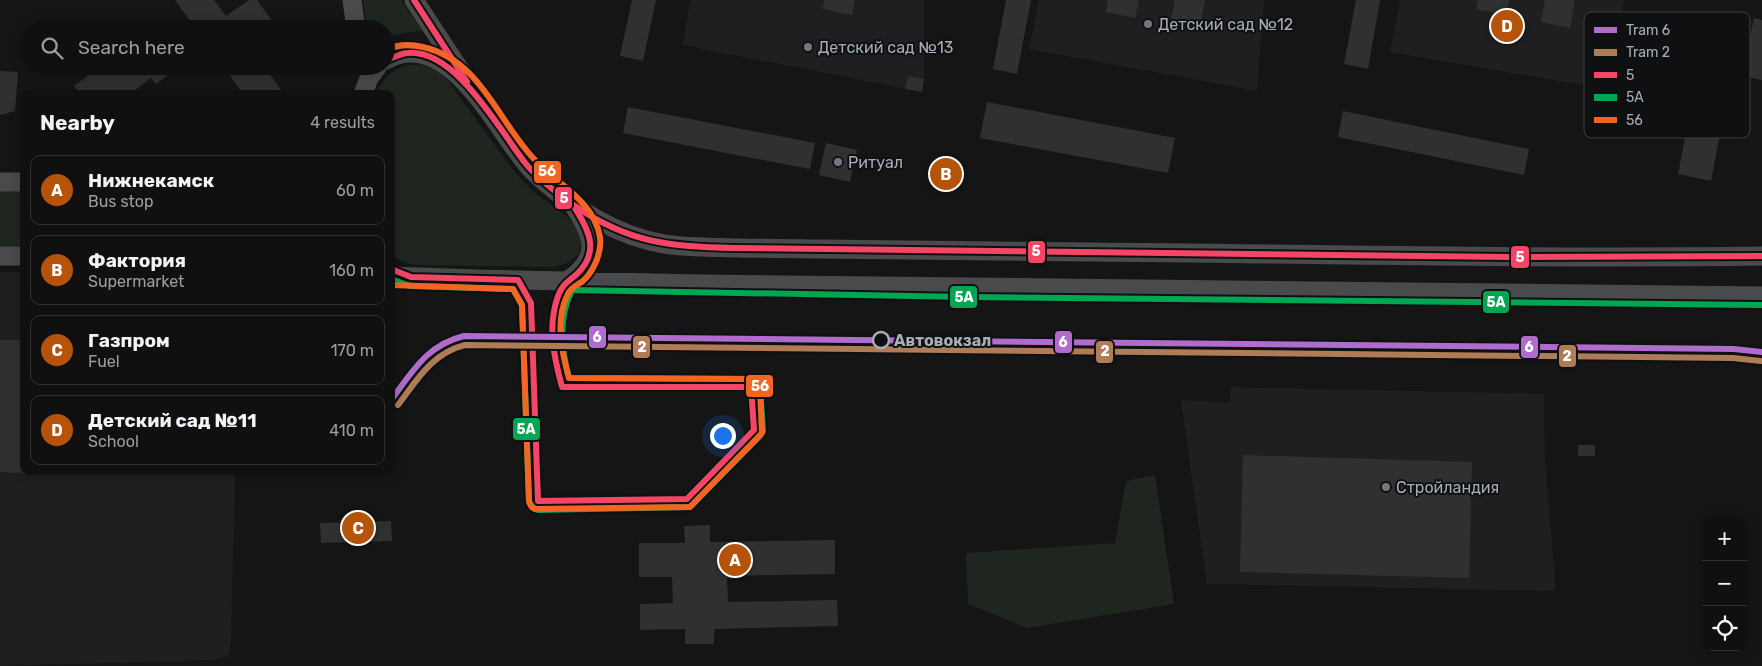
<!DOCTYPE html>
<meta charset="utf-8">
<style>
:root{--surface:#101010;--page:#191919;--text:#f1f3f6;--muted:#9c9d9f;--line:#303030;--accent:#b45309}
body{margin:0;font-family:Rubik,sans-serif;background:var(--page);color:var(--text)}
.controls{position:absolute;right:15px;bottom:15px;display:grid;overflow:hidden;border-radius:10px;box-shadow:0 2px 12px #0003}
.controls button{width:45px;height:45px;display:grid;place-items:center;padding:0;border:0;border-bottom:1px solid var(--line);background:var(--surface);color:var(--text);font:25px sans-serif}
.you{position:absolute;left:722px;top:435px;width:18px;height:18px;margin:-12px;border:4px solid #fff;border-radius:50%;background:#1a73e8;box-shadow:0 0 0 8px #1a73e833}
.badge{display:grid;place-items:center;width:32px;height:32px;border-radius:50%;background:var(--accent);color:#fff;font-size:16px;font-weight:700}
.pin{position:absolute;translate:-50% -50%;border:2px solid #fff;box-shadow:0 1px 5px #0006}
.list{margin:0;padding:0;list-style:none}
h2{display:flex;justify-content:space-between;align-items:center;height:65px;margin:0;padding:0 20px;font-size:21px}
h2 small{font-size:16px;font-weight:400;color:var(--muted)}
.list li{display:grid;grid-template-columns:32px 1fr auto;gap:15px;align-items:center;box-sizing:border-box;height:70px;margin:0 10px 10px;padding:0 10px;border:1px solid var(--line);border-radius:10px}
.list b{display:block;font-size:19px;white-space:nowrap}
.list p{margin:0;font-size:16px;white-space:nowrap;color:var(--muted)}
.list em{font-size:16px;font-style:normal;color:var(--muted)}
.icon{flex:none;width:28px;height:28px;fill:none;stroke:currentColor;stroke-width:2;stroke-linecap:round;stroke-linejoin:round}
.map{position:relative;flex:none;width:1762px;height:666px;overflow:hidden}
.search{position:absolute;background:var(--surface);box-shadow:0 2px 12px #0003;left:20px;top:20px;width:375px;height:55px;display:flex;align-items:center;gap:12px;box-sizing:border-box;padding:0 18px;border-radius:28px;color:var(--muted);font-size:19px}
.panel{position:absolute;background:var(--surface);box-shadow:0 2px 12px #0003;left:20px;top:90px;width:375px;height:385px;border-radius:10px}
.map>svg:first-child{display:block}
.built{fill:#1f1f21}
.green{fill:#1f261f}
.building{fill:#2f3030}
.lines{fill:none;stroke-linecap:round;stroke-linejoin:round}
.secondary{stroke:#494a4c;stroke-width:19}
.bus-1-casing{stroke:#0f1011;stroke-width:10}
.bus-2-casing{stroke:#0f1011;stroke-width:10}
.bus-3-casing{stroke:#0f1011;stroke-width:10}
.bus-1{stroke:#f34667;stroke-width:6}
.bus-2{stroke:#00a651;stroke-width:6}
.bus-3{stroke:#f26522;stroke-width:6}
.tram-1-casing{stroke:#0f1011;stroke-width:10}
.tram-2-casing{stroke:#0f1011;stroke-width:10}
.tram-1{stroke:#b06ccc;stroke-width:6}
.tram-2{stroke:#b07c57;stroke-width:6}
.poi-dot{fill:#74787e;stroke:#0f1011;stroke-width:2}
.stop-dot{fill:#0f1011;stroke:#a7adb6;stroke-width:2.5}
.labels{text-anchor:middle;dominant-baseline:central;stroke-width:4;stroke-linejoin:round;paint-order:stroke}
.poi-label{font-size:16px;fill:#a7adb6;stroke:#0f1011;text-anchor:start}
.stop-label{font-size:16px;font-weight:bold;fill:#a7adb6;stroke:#0f1011;text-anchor:start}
.key{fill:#0f1011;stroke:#3d3f43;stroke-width:1}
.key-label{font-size:14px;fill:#a7adb6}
.line-badge{stroke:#0f1011;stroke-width:2}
.badge-label{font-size:14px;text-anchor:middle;font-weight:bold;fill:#fff}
</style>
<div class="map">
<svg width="1762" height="666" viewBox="0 0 1762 666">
<rect width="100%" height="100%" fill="#151515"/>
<path class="built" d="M690 0H924V79L922 92 683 45Z
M1039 0H1264L1257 91 1029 49Z
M1400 0H1624L1606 89 1390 52Z
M0 272H24V471H235L231 643 228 657 214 660 0 666Z
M1231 387 1544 394 1545 459 1556 591 1207 584 1181 400 1230 403Z"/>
<path class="green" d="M363 0H401L423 31 403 33 386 38V29H367Z
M407 65C426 64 435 67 448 81 463 101 478 122 493 143 506 160 518 178 534 192 549 205 576 217 580 237 584 257 570 263 554 267L417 265 405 263 391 255V94H376C383 78 391 70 407 65Z
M0 190H24V246H0Z
M1155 475 1174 604 1027 628 968 604 966 553 1115 543 1126 481Z"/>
<path class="building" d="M175 0H214L226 16 249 0H257L272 21 261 29H196Z
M632 0H656L643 61 620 56Z
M824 0H855L852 15 823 9Z
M1006 0H1031L1017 74 993 69Z
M1108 0H1139L1135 18 1106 12Z
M1175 0H1205L1199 31 1170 25Z
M1356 0H1380L1368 69 1344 64Z
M1478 0H1509L1506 15 1476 9Z
M1545 0H1575L1570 28 1541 22Z
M1754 18 1762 20V80L1742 76Z
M101 66H109L112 69 116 66H180L156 84 151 78 130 94H75L78 91 74 86Z
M192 66H209L198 75Z
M223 66H264L281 90 276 94H243Z
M0 71 18 72 15 111 0 115Z
M908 76 924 79 922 92 905 89Z
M987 102 1175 138 1168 173 980 138Z
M628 107 815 143 810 169 623 133Z
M1343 111 1529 149 1524 175 1338 137Z
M1689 117 1722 123 1711 181 1678 174Z
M826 143 857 150 850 182 819 175Z
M0 340H24V473L0 472Z
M1578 445H1595V456H1578Z
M1243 455 1472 462 1469 578 1240 572Z
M391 521 392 541 321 543 320 523Z
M710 525V542L835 540V574L727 576 728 602 837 600 838 626 714 629V644H685V629L640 630V604L673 603 672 577H639V543H685L684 526Z"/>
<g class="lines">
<path class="secondary" d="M352 0 356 29
M414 0 462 73
M386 60C446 25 495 126 525 162 531 170 539 177 546 183 584 216 631 243 682 246 728 249 775 248 821 249 911 250 1001 251 1091 252 1314 254 1538 259 1762 256
M363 94 369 78 378 66
M0 182H24
M0 256H24
M391 276 475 279 701 284 1762 296
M567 281C600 259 595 237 575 208"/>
<g class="bus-1-casing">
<path id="bus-1" d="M414 0 467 82
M386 60C393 58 401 53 408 53 456 49 500 131 526 164 539 180 558 194 575 206 629 243 671 247 734 248L1510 257 1762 256
M391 269 411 277 518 280 531 303 538 501 687 499 754 430 751 387H562C554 357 547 327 558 296 563 283 568 282 577 274 601 251 588 228 573 205"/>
</g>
<g class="bus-2-casing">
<path id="bus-2" d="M391 279 410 286 513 289 522 305 529 502 533 508 538 510 690 507 760 436 763 431 760 386 757 381 754 379 569 378C561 348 558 319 572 290L968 297 1762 305"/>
</g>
<g class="bus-3-casing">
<path id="bus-3" d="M386 50C398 44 410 44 423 47 481 60 498 122 535 160 557 184 594 201 600 237 602 252 594 271 583 281 576 286 570 288 567 296 555 321 562 353 569 378L754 379 757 381 760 386 762 433 690 507 535 509 531 506 529 501 522 305 513 289 391 285"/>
</g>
<use href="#bus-1" class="bus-1"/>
<use href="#bus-2" class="bus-2"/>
<use href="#bus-3" class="bus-3"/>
<g class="tram-1-casing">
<path id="tram-1" d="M391 400C413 371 427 345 464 336L1734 349 1762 352"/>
</g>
<g class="tram-2-casing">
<path id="tram-2" d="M398 405C417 380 432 353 465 345L1733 358 1761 361"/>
</g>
<use href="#tram-1" class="tram-1"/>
<use href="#tram-2" class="tram-2"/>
</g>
<g class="poi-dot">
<circle cx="1148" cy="24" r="5"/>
<circle cx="808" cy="47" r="5"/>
<circle cx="838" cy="162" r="5"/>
<circle cx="1386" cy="487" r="5"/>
</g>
<circle class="stop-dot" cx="881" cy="340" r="8"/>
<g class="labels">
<g class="poi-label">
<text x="1158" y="24">Детский сад №12</text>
<text x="818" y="47">Детский сад №13</text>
<text x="848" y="162">Ритуал</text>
<text x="1396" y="487">Стройландия</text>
</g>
<g class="stop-label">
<text x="894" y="340">Автовокзал</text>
</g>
</g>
<rect x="1584" y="12" width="166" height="126" rx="8" class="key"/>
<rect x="1594" y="27" width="23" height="6" fill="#b06ccc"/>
<rect x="1594" y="49" width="23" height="7" fill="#b07c57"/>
<rect x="1594" y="72" width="23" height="6" fill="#f34667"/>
<rect x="1594" y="94" width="23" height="7" fill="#00a651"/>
<rect x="1594" y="117" width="23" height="6" fill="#f26522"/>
<g class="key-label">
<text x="1626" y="35">Tram 6</text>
<text x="1626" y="57">Tram 2</text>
<text x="1626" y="80">5</text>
<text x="1626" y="102">5А</text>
<text x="1626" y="125">56</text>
</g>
<g class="line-badge">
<rect x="533" y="160" width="29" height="24" rx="5" fill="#f26522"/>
<rect x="554" y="186" width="19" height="24" rx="5" fill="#f34667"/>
<rect x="1027" y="240" width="19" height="24" rx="5" fill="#f34667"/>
<rect x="1510" y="245" width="20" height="24" rx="5" fill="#f34667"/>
<rect x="949" y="285" width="29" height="24" rx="5" fill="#00a651"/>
<rect x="1482" y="290" width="28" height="24" rx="5" fill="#00a651"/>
<rect x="588" y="325" width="19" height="24" rx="5" fill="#b06ccc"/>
<rect x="1054" y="330" width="19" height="24" rx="5" fill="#b06ccc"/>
<rect x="632" y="335" width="19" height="24" rx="5" fill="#b07c57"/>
<rect x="1520" y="335" width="19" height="24" rx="5" fill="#b06ccc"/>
<rect x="1095" y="340" width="19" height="24" rx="5" fill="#b07c57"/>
<rect x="1558" y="344" width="19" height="24" rx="5" fill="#b07c57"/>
<rect x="745" y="374" width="29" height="24" rx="5" fill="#f26522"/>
<rect x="512" y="417" width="29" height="24" rx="5" fill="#00a651"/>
</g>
<g class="badge-label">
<text x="547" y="176">56</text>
<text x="564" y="203">5</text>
<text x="1036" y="256">5</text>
<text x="1520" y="262">5</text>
<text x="964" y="302">5А</text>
<text x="1496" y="307">5А</text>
<text x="597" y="342">6</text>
<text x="1063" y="347">6</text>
<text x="642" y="352">2</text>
<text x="1529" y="352">6</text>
<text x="1105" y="356">2</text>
<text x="1567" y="361">2</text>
<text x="760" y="391">56</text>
<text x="526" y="434">5А</text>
</g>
</svg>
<div class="controls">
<button>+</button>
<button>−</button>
<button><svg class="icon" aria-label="locate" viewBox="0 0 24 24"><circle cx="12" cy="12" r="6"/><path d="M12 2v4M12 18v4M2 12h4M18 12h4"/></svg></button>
</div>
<div class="you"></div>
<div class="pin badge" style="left:735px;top:560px">A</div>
<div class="pin badge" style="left:946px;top:174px">B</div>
<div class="pin badge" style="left:358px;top:528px">C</div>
<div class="pin badge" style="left:1507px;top:26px">D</div>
<div class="search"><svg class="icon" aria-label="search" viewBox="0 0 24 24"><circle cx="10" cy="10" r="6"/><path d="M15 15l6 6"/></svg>Search here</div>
<section class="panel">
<h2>Nearby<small>4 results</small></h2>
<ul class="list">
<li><span class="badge">A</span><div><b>Нижнекамск</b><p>Bus stop</p></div><em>60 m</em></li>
<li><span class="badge">B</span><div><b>Фактория</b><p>Supermarket</p></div><em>160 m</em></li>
<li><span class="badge">C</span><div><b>Газпром</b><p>Fuel</p></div><em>170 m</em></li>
<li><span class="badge">D</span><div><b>Детский сад №11</b><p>School</p></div><em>410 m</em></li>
</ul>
</section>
</div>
